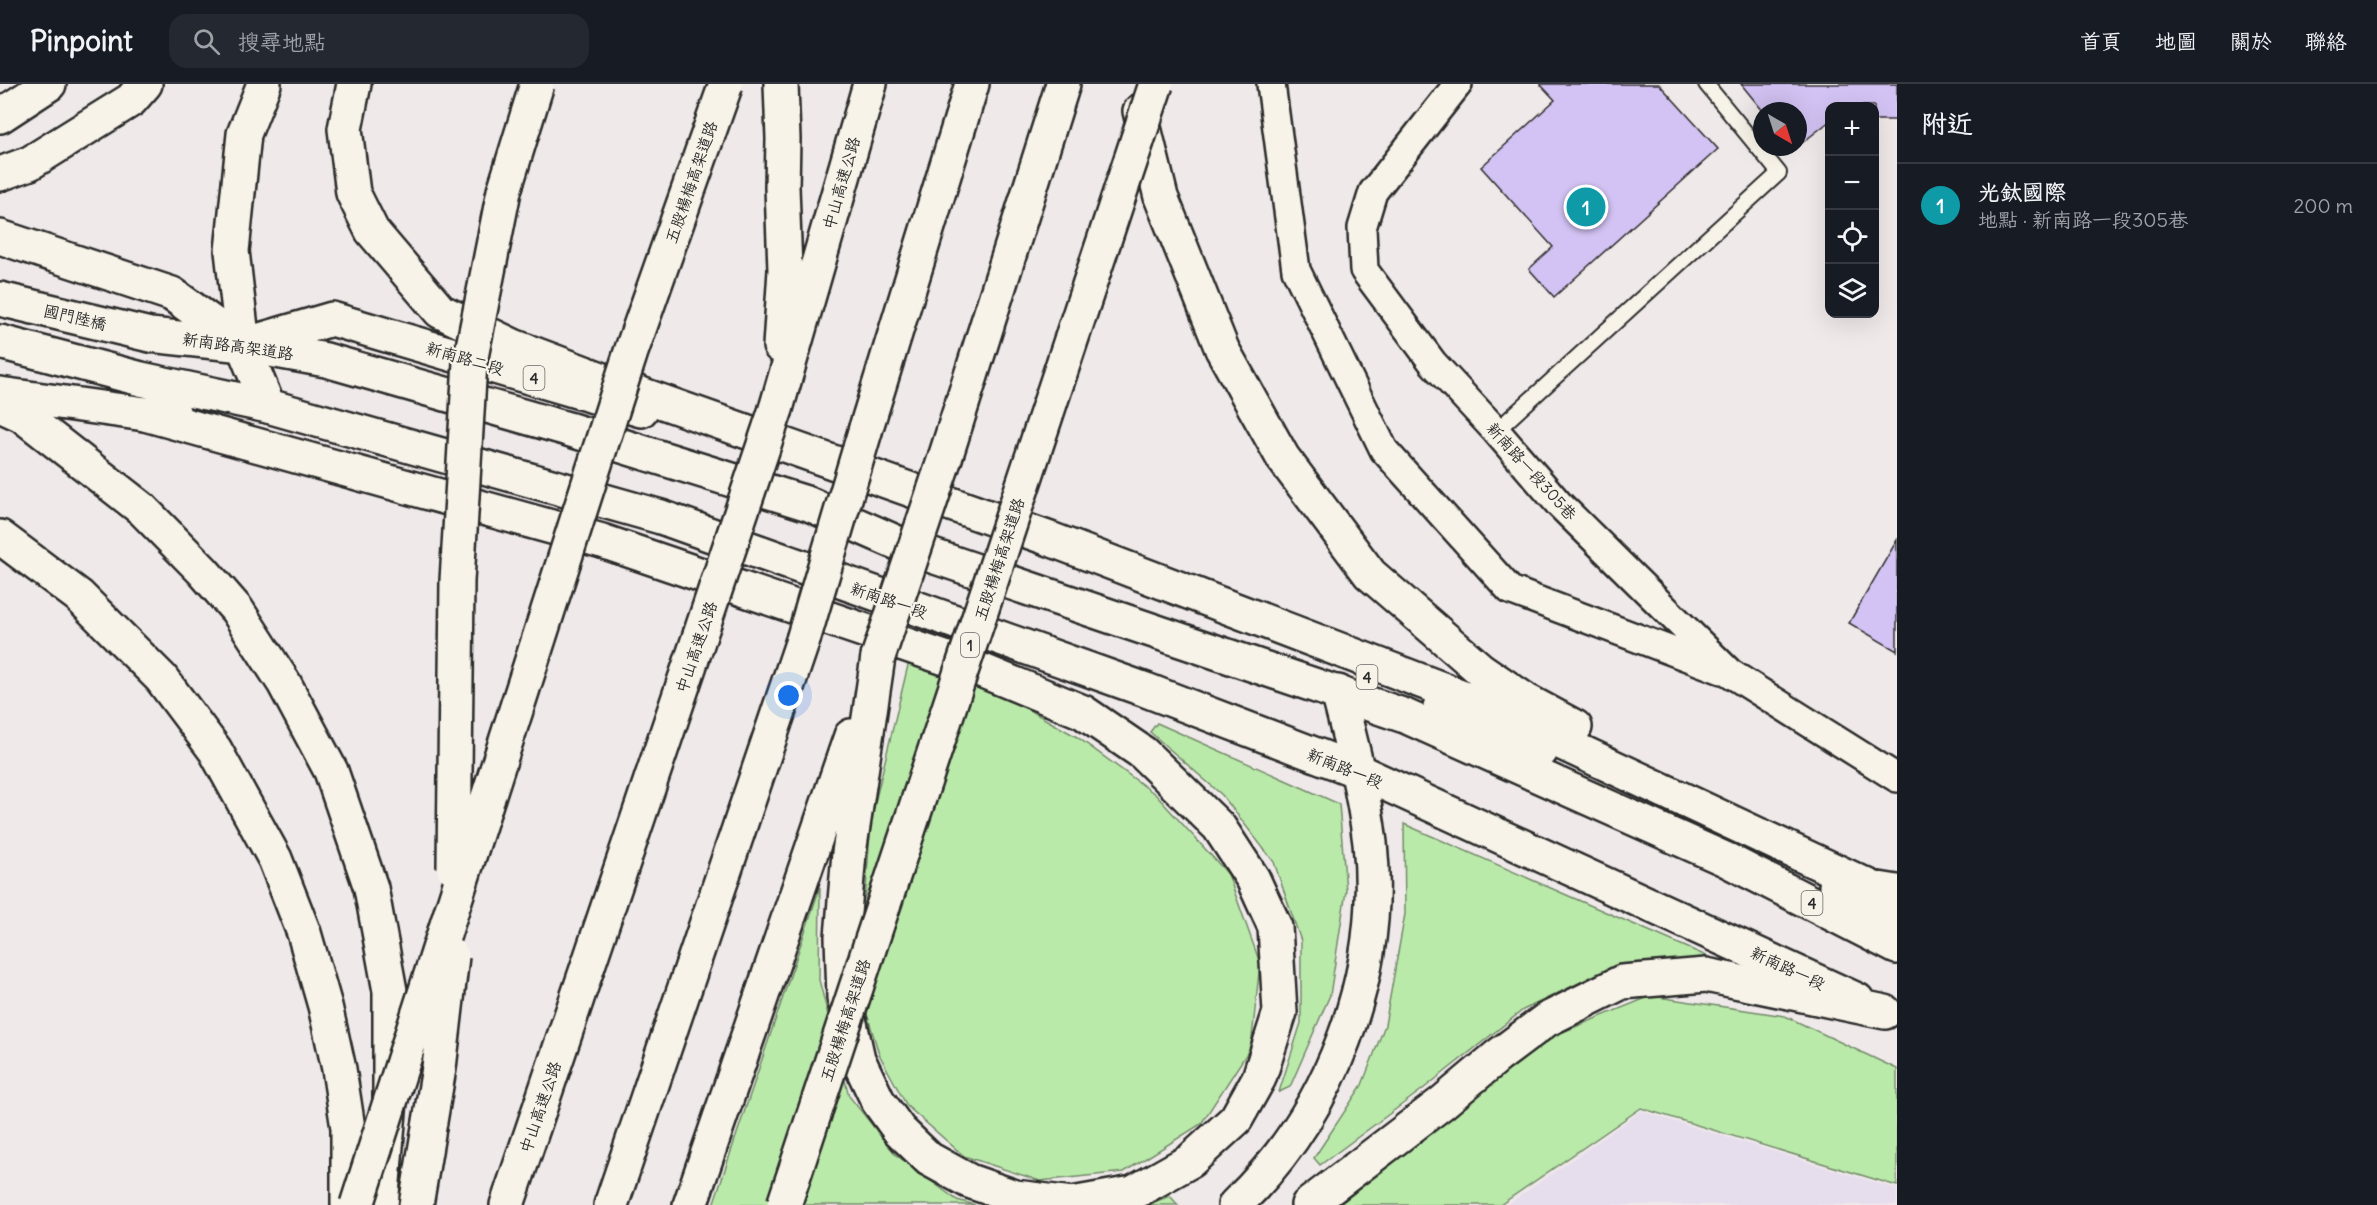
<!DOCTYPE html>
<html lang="zh-TW">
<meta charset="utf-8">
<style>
:root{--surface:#171b24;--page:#242831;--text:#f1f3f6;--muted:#9ea1a6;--line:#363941;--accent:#98999b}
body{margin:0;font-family:Delius,"LXGW WenKai TC",sans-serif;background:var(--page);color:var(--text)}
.controls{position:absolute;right:18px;top:18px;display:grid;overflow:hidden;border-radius:12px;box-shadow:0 6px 24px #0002}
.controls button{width:54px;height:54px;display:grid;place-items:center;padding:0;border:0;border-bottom:2px solid var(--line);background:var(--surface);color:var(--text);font:30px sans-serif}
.compass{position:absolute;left:1753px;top:18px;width:54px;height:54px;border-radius:50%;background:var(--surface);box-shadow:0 6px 24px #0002;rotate:141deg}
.you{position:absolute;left:789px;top:612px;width:21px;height:21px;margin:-15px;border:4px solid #fff;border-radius:50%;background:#1a73e8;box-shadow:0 0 0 9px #1a73e833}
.badge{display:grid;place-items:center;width:39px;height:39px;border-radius:50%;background:var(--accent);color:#fff;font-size:20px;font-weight:700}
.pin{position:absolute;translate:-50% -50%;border:3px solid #fff;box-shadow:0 2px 6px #0006}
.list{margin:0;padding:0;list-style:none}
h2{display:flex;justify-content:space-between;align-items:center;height:78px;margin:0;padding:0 24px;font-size:26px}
h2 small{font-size:20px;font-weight:400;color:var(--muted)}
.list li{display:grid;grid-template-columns:39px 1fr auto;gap:18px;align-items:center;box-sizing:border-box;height:84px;padding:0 24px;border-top:2px solid var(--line)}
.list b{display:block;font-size:22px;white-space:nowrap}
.list p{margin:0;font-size:20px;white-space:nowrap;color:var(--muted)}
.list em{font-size:20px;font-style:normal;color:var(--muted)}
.icon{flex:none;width:33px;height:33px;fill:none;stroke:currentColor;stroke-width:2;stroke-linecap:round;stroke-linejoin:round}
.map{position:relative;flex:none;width:1897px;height:1121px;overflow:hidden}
header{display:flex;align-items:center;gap:36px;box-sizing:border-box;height:84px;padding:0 30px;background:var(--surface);border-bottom:2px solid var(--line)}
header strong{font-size:28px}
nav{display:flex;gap:33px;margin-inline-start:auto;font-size:21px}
.search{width:420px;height:54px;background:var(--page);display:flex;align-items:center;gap:15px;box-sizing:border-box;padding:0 21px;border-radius:18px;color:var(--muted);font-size:22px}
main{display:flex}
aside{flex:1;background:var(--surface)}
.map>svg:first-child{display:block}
.built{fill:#e7deed}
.green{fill:#baeaa9;stroke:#728a6a;stroke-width:1.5}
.building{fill:#d3c3f4;stroke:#2b2b2b;stroke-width:1.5}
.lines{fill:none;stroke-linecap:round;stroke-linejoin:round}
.lane-casing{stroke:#2b2b2b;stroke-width:18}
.street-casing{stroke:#2b2b2b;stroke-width:32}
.primary-casing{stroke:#2b2b2b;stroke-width:38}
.highway-casing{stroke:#2b2b2b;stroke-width:38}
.lane{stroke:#f7f3e8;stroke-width:14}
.street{stroke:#f7f3e8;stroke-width:27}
.primary{stroke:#f7f3e8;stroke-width:33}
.highway{stroke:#f7f3e8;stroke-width:33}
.highway-bridge-casing{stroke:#2b2b2b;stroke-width:38;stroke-linecap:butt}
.highway-bridge{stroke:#f7f3e8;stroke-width:33}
.labels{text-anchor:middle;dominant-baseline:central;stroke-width:4.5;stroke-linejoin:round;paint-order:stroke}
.shield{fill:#f7f3e8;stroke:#686764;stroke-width:1.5}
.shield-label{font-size:15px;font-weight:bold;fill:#2b2b2b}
.street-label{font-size:16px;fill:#2b2b2b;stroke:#f7f3e8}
</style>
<header>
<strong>Pinpoint</strong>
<div class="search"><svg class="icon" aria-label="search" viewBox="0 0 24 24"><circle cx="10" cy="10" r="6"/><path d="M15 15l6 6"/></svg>搜尋地點</div>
<nav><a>首頁</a><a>地圖</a><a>關於</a><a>聯絡</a></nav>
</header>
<main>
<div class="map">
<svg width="1897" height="1121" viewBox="0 0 1897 1121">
<rect width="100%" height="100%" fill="#f0e9ea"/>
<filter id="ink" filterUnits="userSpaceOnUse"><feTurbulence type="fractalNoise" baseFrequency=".0167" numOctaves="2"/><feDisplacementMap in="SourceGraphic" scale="12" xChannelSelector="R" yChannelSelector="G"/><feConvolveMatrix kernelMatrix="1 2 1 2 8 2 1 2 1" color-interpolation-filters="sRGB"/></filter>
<g filter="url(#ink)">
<path class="built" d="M1641 1027 1897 1105V1121H1507Z"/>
<path class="green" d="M910 573 999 609 1077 653 1155 710 1228 790 1260 879 1251 963 1201 1040 1124 1088 1040 1097 964 1072 907 1022 879 970 863 917 864 833 871 735Z
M1157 639 1339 720 1346 807 1330 911 1290 1003 1279 1008 1301 939V857L1274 778 1222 711 1150 648Z
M1404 740 1711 874 1618 880 1523 926 1423 1005 1320 1081 1314 1074 1362 1001 1385 941 1405 830Z
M820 803 819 896 849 1012 896 1071 957 1116 975 1121H713Z
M1651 912 1785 932 1897 985V1102L1641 1024 1500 1121H1339L1548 954Z
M1170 1112 1178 1121H1146Z"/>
<path class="building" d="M1540 0H1659L1718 65 1554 213 1529 185 1553 163 1481 83 1555 16Z
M1741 0H1897V36H1874V22H1830V37L1798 62V27H1763Z
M1897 456V567L1849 539Z"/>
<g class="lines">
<g class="lane-casing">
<path id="lane" d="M1496 347 1779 89 1706 0"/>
</g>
<g class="street-casing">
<path id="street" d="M1271 0 1296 186 1384 366 1510 506 1722 586
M1458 0 1373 108 1362 144 1364 186 1433 279 1496 347 1559 420 1730 589 1897 694"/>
</g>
<g class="primary-casing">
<path id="primary" d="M0 153 172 210 241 260
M0 215 150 251 243 261 326 276 568 345 809 420 909 464 1405 632 1727 776 1897 863
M0 258 141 295 268 322 661 433 1146 606 1358 687 1857 916
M250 259 332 235 641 326
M0 310 145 330 173 328
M1440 623 1541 667
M1836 802 1897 831"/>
</g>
<g class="highway-casing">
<path id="highway" d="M264 0 244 50 232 167 243 261 268 322
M354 0 345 45 353 109 372 147 440 227 513 262 646 312 1050 455 1468 615 1872 804 1897 808
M1140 27 1161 113 1222 265 1283 374 1370 490 1481 586 1525 616 1575 643
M0 32 49 0
M0 90 30 79 131 16 145 0
M780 262 785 186 782 103 783 55 781 0
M0 321 22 331 142 425 203 487 237 526 284 599 331 687 371 804 390 907V1016L381 1121
M776 325 870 0
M145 330 602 457 983 587 1083 628 1143 669 1219 743 1253 795 1275 843 1280 928 1259 994 1236 1035 1190 1077 1133 1109 1072 1120 1015 1113 969 1097 929 1075 899 1046 878 1017 858 975 844 913 842 853 849 769 878 573
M866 344 972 0
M946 371 1063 0
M0 453 79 512 161 594 215 666 275 775 304 849 325 922 339 985 348 1044V1121
M416 1121 439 984
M507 1121 700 551
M611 1121 803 556
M690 1121 851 652
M1235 1121C1331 1030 1384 891 1370 759 1364 708 1351 658 1338 608
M1308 1121 1442 1019 1498 972 1546 936 1622 898 1706 891 1885 928"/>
</g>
<use href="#lane" class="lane"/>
<use href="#street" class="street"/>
<use href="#primary" class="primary"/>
<use href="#highway" class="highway"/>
<g class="highway-bridge-casing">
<path id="highway-bridge" d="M700 551 776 325
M803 556 866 344
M878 573 946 371
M454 784 457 497 470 278 504 107 537 0
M439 984 452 872
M357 1121 631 268 726 0
M784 1121 1156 0"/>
</g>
<use href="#highway-bridge" class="highway-bridge"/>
</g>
</g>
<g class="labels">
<g class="shield">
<rect x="523.5" y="282" width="21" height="24" rx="4.5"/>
<rect x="961" y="549" width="18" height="24" rx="4.5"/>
<rect x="1356.5" y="581" width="21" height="24" rx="4.5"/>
<rect x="1801.5" y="807" width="21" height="24" rx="4.5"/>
</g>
<g class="shield-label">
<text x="534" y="294">4</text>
<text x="970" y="561">1</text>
<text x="1367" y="593">4</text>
<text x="1812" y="819">4</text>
</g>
<g class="street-label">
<text transform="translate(691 98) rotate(-71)">五股楊梅高架道路</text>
<text transform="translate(841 99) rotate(-74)">中山高速公路</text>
<text transform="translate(75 233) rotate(13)">國門陸橋</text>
<text transform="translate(238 262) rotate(8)">新南路高架道路</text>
<text transform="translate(465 274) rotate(16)">新南路二段</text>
<text transform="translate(1532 387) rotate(48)">新南路一段305巷</text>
<text transform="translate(999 475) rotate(-72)">五股楊梅高架道路</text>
<text transform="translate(889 516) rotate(19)">新南路一段</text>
<text transform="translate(696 563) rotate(-71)">中山高速公路</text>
<text transform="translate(1345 684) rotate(22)">新南路一段</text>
<text transform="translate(1788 884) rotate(25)">新南路一段</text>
<text transform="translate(845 936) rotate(-72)">五股楊梅高架道路</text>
<text transform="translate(540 1023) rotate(-71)">中山高速公路</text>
</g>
</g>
</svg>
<div class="controls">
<button>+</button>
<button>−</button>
<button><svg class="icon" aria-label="locate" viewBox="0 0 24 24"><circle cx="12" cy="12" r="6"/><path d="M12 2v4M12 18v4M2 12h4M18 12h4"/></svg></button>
<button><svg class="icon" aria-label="layers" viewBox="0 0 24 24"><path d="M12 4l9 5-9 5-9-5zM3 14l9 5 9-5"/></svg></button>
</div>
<svg class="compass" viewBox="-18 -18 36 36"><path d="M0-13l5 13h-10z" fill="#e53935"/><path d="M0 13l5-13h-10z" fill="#9ea1a6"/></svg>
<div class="you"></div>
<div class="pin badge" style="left:1586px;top:123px;background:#0f9aa8">1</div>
</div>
<aside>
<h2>附近<small></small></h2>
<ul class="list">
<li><span class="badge" style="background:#0f9aa8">1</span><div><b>光鈦國際</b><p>地點 · 新南路一段305巷</p></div><em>200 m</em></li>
</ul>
</aside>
</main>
